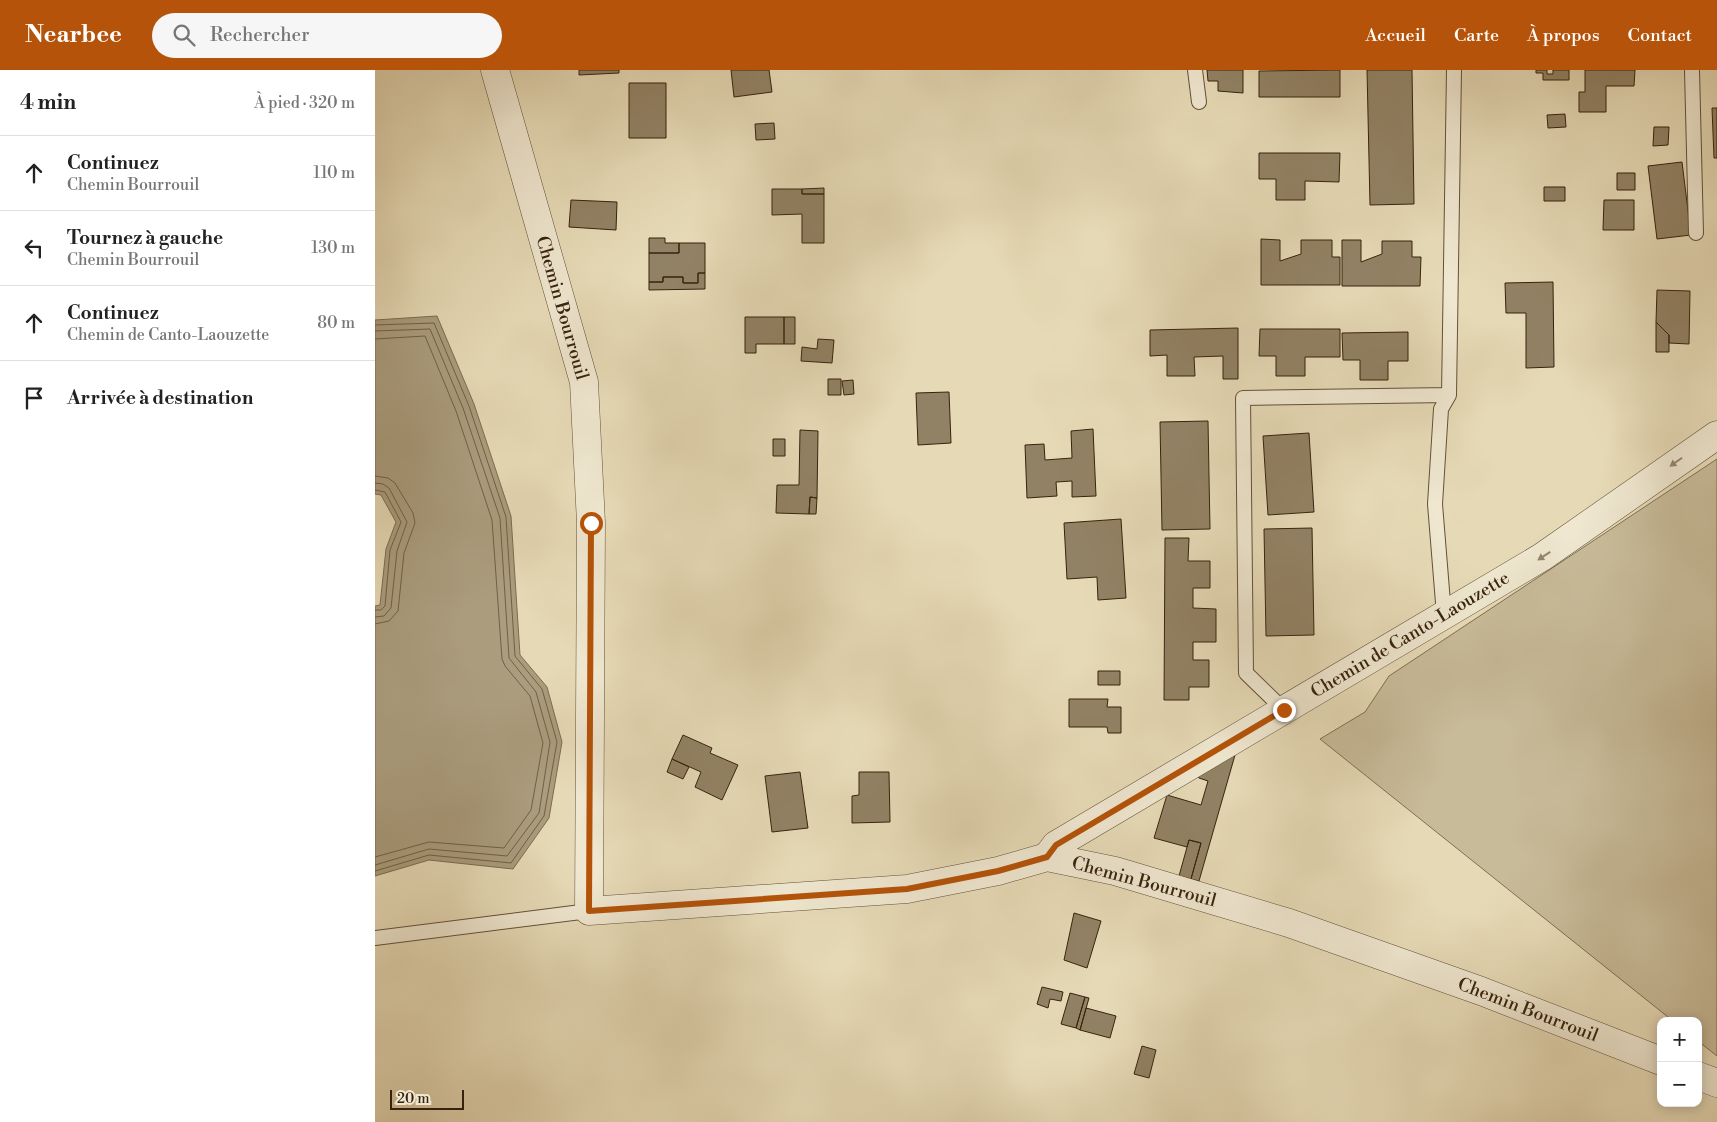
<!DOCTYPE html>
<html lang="fr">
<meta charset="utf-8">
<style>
:root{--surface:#fff;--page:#f6f6f6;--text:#222;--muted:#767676;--line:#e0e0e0;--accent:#b45309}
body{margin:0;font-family:"Libre Bodoni",serif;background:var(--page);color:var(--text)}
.controls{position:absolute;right:15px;bottom:15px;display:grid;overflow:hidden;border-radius:10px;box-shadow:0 2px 12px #0003}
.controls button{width:45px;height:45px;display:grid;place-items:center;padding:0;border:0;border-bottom:1px solid var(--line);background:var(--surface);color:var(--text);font:25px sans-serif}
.scale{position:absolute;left:15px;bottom:12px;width:74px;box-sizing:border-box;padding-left:5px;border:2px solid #37230d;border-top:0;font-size:14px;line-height:18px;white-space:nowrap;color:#37230d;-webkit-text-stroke:4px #efe7d0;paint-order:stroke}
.stop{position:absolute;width:15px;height:15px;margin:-11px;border:4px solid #b45309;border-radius:50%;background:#fff}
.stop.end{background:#b45309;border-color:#fff;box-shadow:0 1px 5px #0008}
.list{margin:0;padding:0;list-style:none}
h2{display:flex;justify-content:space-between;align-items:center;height:65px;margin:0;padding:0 20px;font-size:21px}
h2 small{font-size:16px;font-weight:400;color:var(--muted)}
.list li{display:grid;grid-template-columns:32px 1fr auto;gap:15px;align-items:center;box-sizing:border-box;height:75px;padding:0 20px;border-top:1px solid var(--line)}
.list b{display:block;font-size:19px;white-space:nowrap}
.list p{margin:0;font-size:16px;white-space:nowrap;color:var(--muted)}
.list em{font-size:16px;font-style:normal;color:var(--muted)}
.icon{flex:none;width:28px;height:28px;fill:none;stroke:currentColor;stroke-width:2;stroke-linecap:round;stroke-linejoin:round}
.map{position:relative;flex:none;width:1342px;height:1052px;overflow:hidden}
header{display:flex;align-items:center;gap:30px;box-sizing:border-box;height:70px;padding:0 25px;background:var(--accent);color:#fff}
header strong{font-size:24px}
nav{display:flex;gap:28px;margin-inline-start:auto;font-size:18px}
.search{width:350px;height:45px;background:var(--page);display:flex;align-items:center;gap:12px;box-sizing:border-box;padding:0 18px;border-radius:28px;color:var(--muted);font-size:19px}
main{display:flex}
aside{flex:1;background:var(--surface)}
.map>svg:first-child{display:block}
.green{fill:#c8bb99;stroke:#806f53}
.water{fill:#aa9c7d;stroke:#7c6c50}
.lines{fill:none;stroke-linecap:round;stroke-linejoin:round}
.shore{stroke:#706045;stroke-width:1}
.building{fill:#928265;stroke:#37230d}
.service-casing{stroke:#635137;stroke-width:16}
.minor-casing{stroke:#635137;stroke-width:29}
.service{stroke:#efe7d0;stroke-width:14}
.minor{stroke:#efe7d0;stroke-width:28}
.oneway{fill:#93856e}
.route{stroke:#b45309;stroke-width:6}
.labels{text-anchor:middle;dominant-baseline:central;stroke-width:5;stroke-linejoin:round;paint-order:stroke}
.street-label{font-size:18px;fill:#37230d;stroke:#efe7d0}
</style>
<header>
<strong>Nearbee</strong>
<div class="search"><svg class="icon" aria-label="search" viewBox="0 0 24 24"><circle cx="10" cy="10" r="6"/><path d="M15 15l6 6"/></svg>Rechercher</div>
<nav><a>Accueil</a><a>Carte</a><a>À propos</a><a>Contact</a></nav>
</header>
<main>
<aside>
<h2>4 min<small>À pied · 320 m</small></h2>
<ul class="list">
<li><svg class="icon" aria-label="ahead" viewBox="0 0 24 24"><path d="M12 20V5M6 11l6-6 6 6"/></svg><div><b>Continuez</b><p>Chemin Bourrouil</p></div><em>110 m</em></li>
<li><svg class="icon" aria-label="left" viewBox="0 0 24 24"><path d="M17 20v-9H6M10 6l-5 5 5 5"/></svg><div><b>Tournez à gauche</b><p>Chemin Bourrouil</p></div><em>130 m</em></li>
<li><svg class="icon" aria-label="ahead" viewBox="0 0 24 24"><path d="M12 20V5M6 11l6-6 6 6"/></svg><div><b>Continuez</b><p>Chemin de Canto-Laouzette</p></div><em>80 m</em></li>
<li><svg class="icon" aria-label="arrive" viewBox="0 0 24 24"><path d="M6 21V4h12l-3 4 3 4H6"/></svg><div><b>Arrivée à destination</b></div></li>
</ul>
</aside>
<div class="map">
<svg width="1342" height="1052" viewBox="0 0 1342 1052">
<rect width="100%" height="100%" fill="#e6dab6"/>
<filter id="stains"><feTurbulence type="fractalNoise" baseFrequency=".004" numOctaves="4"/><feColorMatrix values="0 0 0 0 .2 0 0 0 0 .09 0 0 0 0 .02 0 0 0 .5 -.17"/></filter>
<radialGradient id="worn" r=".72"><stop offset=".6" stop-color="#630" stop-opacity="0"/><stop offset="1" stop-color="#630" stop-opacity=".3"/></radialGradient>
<path class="green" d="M1342 389V986L1323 971V951H1298L945 669 990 642 1014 606Z"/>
<path class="water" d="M62 246 99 334 136 446 145 585 172 617 187 672 174 748 138 799 54 790 0 806V536L5 535 11 479 21 452 6 425 0 424V250Z"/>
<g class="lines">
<path class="shore" d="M0 255 59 253 94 336 131 447 140 586 167 619 182 672 169 746 136 793 54 785 0 801
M0 261 55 259 88 338 125 448 134 588 161 622 175 672 164 743 132 786 54 779 0 795
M0 269 50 266 81 341 117 450 127 589 130 596 155 626 168 673 156 740 129 778 54 772 0 787
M0 406 13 408 20 413 38 443 40 453 29 483 23 541 14 551 0 554
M0 413 8 414 14 418 32 452 22 481 16 538 9 546 0 547
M0 420 10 422 26 452 15 480 10 536 6 540H0"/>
</g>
<path class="building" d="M204 0H244V3L204 5Z
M356 0H394L397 22 359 27Z
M832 0H868V23L843 21V11H833Z
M965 0V27H884V1Z
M992 0H1037L1039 134 995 135Z
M1161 0H1172V4H1178V0H1194V10H1168V3H1161Z
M1210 0H1260L1259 16H1231V42H1204V22H1210Z
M254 13H291V68H254Z
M1337 38H1342V88H1339Z
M1190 44 1191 57 1173 58 1172 45Z
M399 53 400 69 381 70 380 54Z
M1279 57H1294L1293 75 1278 76Z
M884 83H965L964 112 930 111V130H901V109H884Z
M1307 92 1316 165 1282 169 1273 96Z
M1242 103H1260V120H1242Z
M1169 117H1190V131H1169Z
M449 118V124H427V119Z
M397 119H427V124H449V173H427V144L397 145Z
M196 130 242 132 241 160 194 157Z
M1229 130H1259V160H1228Z
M274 168H290V173H304V183H274Z
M886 169 905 170V191L926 184V170H957V187H965V215H886Z
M967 170H986V192L1007 184V171H1037V187H1046L1045 216H967Z
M304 173H330V203H323V213H308V207H288V212H274V183H304Z
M323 203H330V219L274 220V212H288V207H308V213H323Z
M1178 212 1179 297 1151 298V243H1131L1130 213Z
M1282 220 1315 221 1314 274 1294 273V265L1281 252Z
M370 247H409V274H381V283H370Z
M409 247H420V274H409Z
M1281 252 1294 265V282H1281Z
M863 258V309H848V286L819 287 820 306H792V285L775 286V260Z
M885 259H965V287H930V306H901V286H884Z
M1033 262V291H1013V310H985V290H968L967 263Z
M443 269 459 270 457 293 426 291 427 277 442 279Z
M453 309H466V325H453Z
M478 310 479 324 469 325 467 311Z
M574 322 576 373 543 375 541 323Z
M833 351 835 459 787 460 785 352Z
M718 359 721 426 697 427V411L681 412 682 426 652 428 650 375 669 374 670 390 697 388 696 361Z
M425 360 443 361 442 428 435 427 434 444 401 443 402 415H424Z
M934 363 939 442 893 445 888 366Z
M398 369H410V386H398Z
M435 427 442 428 441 444H434Z
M746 449 751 528 723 530 722 507 692 509 689 453Z
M937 458 939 565 891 566 889 459Z
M790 468H814L813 491H835V518H818V538L841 539V572H818V590H834V617H814V630H789Z
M723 601H745V615H723Z
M694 629H733L732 637H746V663H733L732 657H694Z
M308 665 337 678 335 683 363 695 347 730 320 717 326 702 297 689Z
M862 678 824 811 816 809 826 773 814 770 812 777 779 768 792 725 826 735 833 711 824 708 819 701Z
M297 689 314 697 308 709 292 702Z
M425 702 433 758 397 762 390 706Z
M484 702H514L515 752 477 753V726L484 725Z
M814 770 826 773 816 809 804 806Z
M699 843 726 851 712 898 689 890Z
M667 917 688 922 686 931 675 929 673 938 662 934Z
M695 923 710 927 701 958 686 954Z
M710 927 714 928 705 960 701 958Z
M711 938 741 946 735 968 705 960Z
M767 976 781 980 774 1008 759 1004Z"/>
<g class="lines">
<g class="service-casing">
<path id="service" d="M820 0 824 32
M1317 0 1321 163
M1069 545 1060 434 1066 339 1074 325 1079 0
M909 640 871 603 868 328 1074 325
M0 868 214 841"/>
</g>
<g class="minor-casing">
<path id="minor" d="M120 0 209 312 216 453 214 841 532 819 623 801 672 787 740 801 914 853 1106 921 1286 991
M672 787 681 775 1167 487 1342 365
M1323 1006 1342 1013"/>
</g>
<use href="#service" class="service"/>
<use href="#minor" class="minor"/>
</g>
<defs><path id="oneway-solid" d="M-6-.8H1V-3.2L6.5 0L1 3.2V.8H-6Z" transform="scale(1.25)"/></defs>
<g class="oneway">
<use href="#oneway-solid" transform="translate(1301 392) rotate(145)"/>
<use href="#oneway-solid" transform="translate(1169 486) rotate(147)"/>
</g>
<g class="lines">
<path class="route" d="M216 453 214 841 532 819 623 801 672 787 681 775 909 640"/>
</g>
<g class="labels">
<g class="street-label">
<text transform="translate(187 238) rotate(74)">Chemin Bourrouil</text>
<text transform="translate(1035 565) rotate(-31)">Chemin de Canto-Laouzette</text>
<text transform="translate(769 812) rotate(15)">Chemin Bourrouil</text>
<text transform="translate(1153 940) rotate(21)">Chemin Bourrouil</text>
</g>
</g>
<rect width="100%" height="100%" filter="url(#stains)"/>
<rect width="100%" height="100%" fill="url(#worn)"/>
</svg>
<div class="controls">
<button>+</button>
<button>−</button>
</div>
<div class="scale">20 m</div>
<div class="stop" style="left:216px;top:453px"></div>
<div class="stop end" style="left:909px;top:640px"></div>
</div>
</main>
